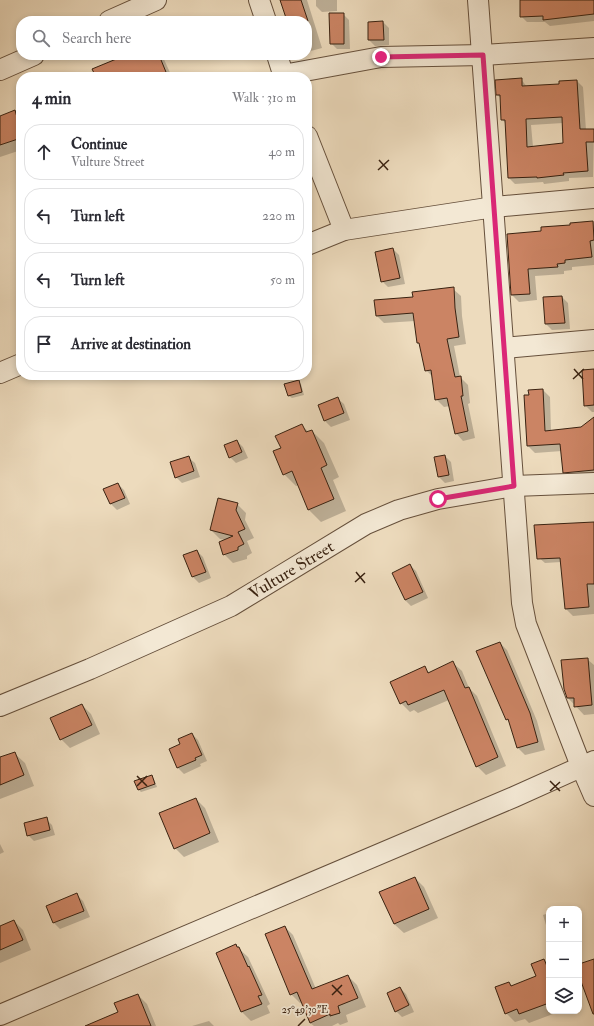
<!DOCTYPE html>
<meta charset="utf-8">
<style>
:root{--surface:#fff;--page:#f7f7f7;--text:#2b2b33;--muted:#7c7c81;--line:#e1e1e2}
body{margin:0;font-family:"IM FELL Double Pica",serif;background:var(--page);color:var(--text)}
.controls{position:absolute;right:12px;bottom:12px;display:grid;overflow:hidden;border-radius:8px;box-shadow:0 2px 6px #0003}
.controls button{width:36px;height:36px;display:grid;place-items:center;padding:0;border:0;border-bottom:1px solid var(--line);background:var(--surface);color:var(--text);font:20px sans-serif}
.stop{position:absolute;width:12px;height:12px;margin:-9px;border:3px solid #db2777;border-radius:50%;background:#fff}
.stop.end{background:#db2777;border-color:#fff;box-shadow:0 1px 4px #0008}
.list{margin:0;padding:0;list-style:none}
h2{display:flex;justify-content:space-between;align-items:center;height:52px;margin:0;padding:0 16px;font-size:17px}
h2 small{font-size:13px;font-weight:400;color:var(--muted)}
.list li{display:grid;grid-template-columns:26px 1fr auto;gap:12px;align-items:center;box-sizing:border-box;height:56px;margin:0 8px 8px;padding:0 8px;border:1px solid var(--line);border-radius:16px}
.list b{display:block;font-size:15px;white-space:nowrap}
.list p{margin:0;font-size:13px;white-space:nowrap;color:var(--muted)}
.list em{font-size:13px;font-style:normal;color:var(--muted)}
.icon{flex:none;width:22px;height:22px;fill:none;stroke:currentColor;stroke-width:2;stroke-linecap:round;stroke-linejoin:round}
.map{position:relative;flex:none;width:594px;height:1026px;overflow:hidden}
.search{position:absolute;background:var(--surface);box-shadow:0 2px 6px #0003;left:16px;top:16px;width:296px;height:44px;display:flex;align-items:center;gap:10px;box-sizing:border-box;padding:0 14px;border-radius:16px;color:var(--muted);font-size:15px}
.panel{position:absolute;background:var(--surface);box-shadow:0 2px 6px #0003;left:16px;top:72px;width:296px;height:308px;border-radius:16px}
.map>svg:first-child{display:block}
.shadow{fill:#0003;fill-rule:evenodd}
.building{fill:#cb8464;stroke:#392211;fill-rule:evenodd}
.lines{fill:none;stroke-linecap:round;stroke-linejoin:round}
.minor-casing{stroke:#66503c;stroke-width:22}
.minor{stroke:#f3e8d4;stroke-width:20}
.route{stroke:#db2777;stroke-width:5}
.ticks{fill:none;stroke:#392211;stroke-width:1.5}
.labels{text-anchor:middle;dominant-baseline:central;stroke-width:3.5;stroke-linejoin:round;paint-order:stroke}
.street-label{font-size:17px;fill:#392211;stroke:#f3e8d4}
.ticks-label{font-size:10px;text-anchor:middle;fill:#392211;stroke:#f3e8d4;stroke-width:3.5;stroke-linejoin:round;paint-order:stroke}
</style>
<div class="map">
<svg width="594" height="1026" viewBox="0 0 594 1026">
<rect width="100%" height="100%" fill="#eddbbd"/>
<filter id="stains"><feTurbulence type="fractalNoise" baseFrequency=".005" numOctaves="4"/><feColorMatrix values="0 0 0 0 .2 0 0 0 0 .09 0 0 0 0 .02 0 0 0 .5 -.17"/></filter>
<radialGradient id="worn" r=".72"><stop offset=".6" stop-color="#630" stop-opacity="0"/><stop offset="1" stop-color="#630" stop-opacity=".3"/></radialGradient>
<path class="shadow" d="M282 0H307L322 48 307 52V21H288Z
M316 0H337V11L322 12 316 6Z
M521 0H594V21L550 26 545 22H527L521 16Z
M343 14 349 20 350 49H337L331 43Z
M383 22 389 28V45L375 46 369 40Z
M132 55H162L172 77H142Z
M521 79 527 87 560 85 577 81 583 87 586 130H594L593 177 569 178V181L544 184 543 182 515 184 509 178 506 124 502 119 501 98 497 95ZM563 123 565 144 533 147 531 125Z
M15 111 21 117V150L0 157V117Z
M594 222V265L572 267V270L564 271V274L535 276 537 300 519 302 512 295 542 232 571 226V224Z
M393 249 399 255 405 284 388 287 382 281Z
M453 289 461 296 462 316 466 344 454 346 460 377 468 385 470 403 468 404 475 438 463 441 456 433 450 406 444 407 436 399 433 377 426 370 421 345 418 343 415 321 384 323 377 316 414 298Z
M562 297 568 303 570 329 552 330 546 324 544 298Z
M594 370V412H592L585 405Z
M298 381 301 384 304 395 292 398 289 396Z
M543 390 550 397 551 432 582 428 594 418V477L571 479 564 472 562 451 535 453 528 446 530 396Z
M337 398 344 404 350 420 331 427 325 421 319 405Z
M302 426 309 432 312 431 324 443 339 477 333 480 346 511 321 522 309 510 299 485 296 486 284 474 282 449Z
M237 441 243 447 248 458 236 463 230 457Z
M445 456 451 462 454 481 445 483 439 477Z
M188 457 195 463 200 477 182 483 176 477Z
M118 484 124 490 130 504 117 510 111 504Z
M237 504 246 513 245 520 254 538 247 541 252 553 247 556V559L233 563 224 554 225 540 220 539 211 530Z
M594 522V560L545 563 537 556Z
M197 551 203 557 211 578 199 583 193 577Z
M410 565 416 571 428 598 411 606 405 600 393 573Z
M594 572V614L573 616 566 609Z
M500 643 507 650 537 721 545 750 525 755 518 748 510 723 507 719Z
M587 659 594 665V714L584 715 568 698Z
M453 663 462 671 469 688 477 696 506 766 486 775 477 766 449 700 418 713 414 710 410 712 401 703 424 668 430 673Z
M82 705 91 714 100 734 70 748 61 739Z
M192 734 198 740 207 761 200 764 201 766 184 774 178 768 170 749 182 744Z
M14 753 25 763 34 786 0 799V758Z
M152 776 154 779 157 787 141 792 139 790Z
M196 799 205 808 219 842 184 857 175 848Z
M46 819 52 825 55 835 34 841 28 835Z
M0 844 4 852 0 854Z
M415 878 424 887 438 918 404 933 394 924Z
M77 895 83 901 90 917 60 929 54 923Z
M549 913V927L546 925 543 915Z
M14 921 23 930 31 950 0 963V927Z
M285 927 293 935 316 989 348 976 357 985 366 1007 346 1015 348 1022 340 1025 338 1023 332 1026H314L310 1023 302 1002 300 1003 291 994Z
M235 945 248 957 270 1004 267 1006 270 1013 251 1021 242 1012 217 953Z
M544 960 549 965V1011H561L529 1023 525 1019 515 1022 506 1013 509 983 512 986 537 977Z
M400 988 406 994 414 1012 402 1017 396 1011Z
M138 995 147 1004 156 1026H104Z
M209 1021 214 1026H192Z"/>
<path class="building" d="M280 0H301L308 21H287Z
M520 0H594V14L543 20V16L520 17Z
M329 13H344V44H330Z
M383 21 384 40H368V22Z
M126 55H159L168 77H96L92 69Z
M522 78V86L559 84V81L577 80 580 129H594V142H586L588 171 563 173 564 175 537 178V177L508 178 505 120H501L500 95H496L495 80ZM562 117 563 143 527 147 526 119Z
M15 110 21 132V138L0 145V116Z
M593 221 594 240 590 241 592 257 565 260V263L557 264 558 267 528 269 530 294 511 295 507 234 541 231V227L570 225V223Z
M393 248 400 278 381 282 375 252Z
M454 287 455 308 459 337 447 339 455 377 461 376 463 396H461L468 431 455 434 447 398 435 400 431 370 425 371 419 343H417L413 313 376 316 374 300 413 297 412 292Z
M562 296 565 323 545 324 543 297Z
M594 369V405L584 406 582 370Z
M299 380 302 392 288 396 284 384Z
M543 389 545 431 581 427 594 417V470L563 473 560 444 527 446 524 395H529L528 390Z
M338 397 344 413 324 421 318 405Z
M302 424 306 432 312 430 327 465 321 468 334 499 308 510 292 471 283 475 273 451 281 448 275 436Z
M237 440 242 452 229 458 224 445Z
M445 455 449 475 438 477 434 457Z
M189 456 194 471 175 478 170 462Z
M118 483 125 498 110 504 103 489Z
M218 498 238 503 236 510 245 529 238 532 244 544 238 547V550L223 555 219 542 233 536 210 530Z
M594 522V584H587L589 607 565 609 560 558 537 559 534 525Z
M197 550 206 572 192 577 183 555Z
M410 564 423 592 405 600 392 573Z
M500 642 530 713 538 742 517 748 508 719 506 720 476 651Z
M588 658 592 705 574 707V698H567L564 689 561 660Z
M453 661 465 688 469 687 498 757 476 767 444 690 408 705 406 701 400 704 390 682 425 666 428 673Z
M82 704 92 725 60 740 50 718Z
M192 733 202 755 195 758 196 760 177 768 169 749 180 744 178 739Z
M15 752 24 775 0 785V757Z
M152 775 155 784 138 790 134 781Z
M196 798 210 833 174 849 159 813Z
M47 817 50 830 27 836 24 823Z
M415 877 429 909 394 924 379 892Z
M77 893 84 911 53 923 46 906Z
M14 920 23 940 0 950V926Z
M285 926 312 989 348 975 358 998 338 1006 340 1013 330 1016V1014L310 1023 297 992 290 995 265 934Z
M236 944 237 947H239L248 967 249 966 262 995 258 996 262 1004 241 1012 216 953Z
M544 959 549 971V1003L519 1014 517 1009 505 1014 495 987 509 982 511 986 536 976 531 964Z
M594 959V1014H593L579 976V964Z
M400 987 409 1005 395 1012 387 993Z
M138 994 151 1026H85L118 1012 114 1003Z"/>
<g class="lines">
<g class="minor-casing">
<g id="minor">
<path d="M259 0 266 21"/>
<path d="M478 0 522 603 526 624 581 766 594 796"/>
<path d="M109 21 156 0"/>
<path d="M277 55 284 77"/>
<path d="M0 70 34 55"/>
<path d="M283 75 381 57 483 55 594 48"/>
<path d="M307 136 344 230"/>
<path d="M307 245 344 230 494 207 594 198"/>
<path d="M504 348 594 340"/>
<path d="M0 373 21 364"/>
<path id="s1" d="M0 706 90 669 231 606 366 524 399 510 438 499 514 486 594 483"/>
<path d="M0 1015 514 797 594 761"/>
</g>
</g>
<use href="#minor" class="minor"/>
</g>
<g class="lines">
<path class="route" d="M381 57 483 55 514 486 438 499"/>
</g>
<path class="ticks" d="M379 160 388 170M378 170 389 160M574 369 583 379M573 379 584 369M356 572 365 583M355 582 365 573M137 776 147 786M550 781 560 791M137 786 147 776M550 791 560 782M332 985 342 995M332 995 342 985M298 1026 305 1019"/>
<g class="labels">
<g class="street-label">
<text stroke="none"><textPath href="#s1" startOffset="322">Vulture Street</textPath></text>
</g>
</g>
<g class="ticks-label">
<text x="305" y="1013">25°49'30"E</text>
</g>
<rect width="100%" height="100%" filter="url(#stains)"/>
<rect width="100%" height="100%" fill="url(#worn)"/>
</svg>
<div class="controls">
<button>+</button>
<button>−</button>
<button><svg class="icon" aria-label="layers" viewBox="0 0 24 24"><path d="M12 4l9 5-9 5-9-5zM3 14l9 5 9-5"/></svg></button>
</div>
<div class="stop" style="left:438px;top:499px"></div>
<div class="stop end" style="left:381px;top:57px"></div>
<div class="search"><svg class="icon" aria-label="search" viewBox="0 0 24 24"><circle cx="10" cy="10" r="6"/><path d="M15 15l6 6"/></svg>Search here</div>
<section class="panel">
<h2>4 min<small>Walk · 310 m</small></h2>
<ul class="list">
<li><svg class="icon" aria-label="ahead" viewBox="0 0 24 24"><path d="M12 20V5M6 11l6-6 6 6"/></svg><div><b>Continue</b><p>Vulture Street</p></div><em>40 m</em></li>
<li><svg class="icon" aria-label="left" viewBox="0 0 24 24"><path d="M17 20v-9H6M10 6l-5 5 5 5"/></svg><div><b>Turn left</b></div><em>220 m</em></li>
<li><svg class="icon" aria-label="left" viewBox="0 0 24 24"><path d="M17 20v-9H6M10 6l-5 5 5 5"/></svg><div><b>Turn left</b></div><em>50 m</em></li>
<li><svg class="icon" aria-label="arrive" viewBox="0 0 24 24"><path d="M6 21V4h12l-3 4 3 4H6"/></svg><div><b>Arrive at destination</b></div></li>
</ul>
</section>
</div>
